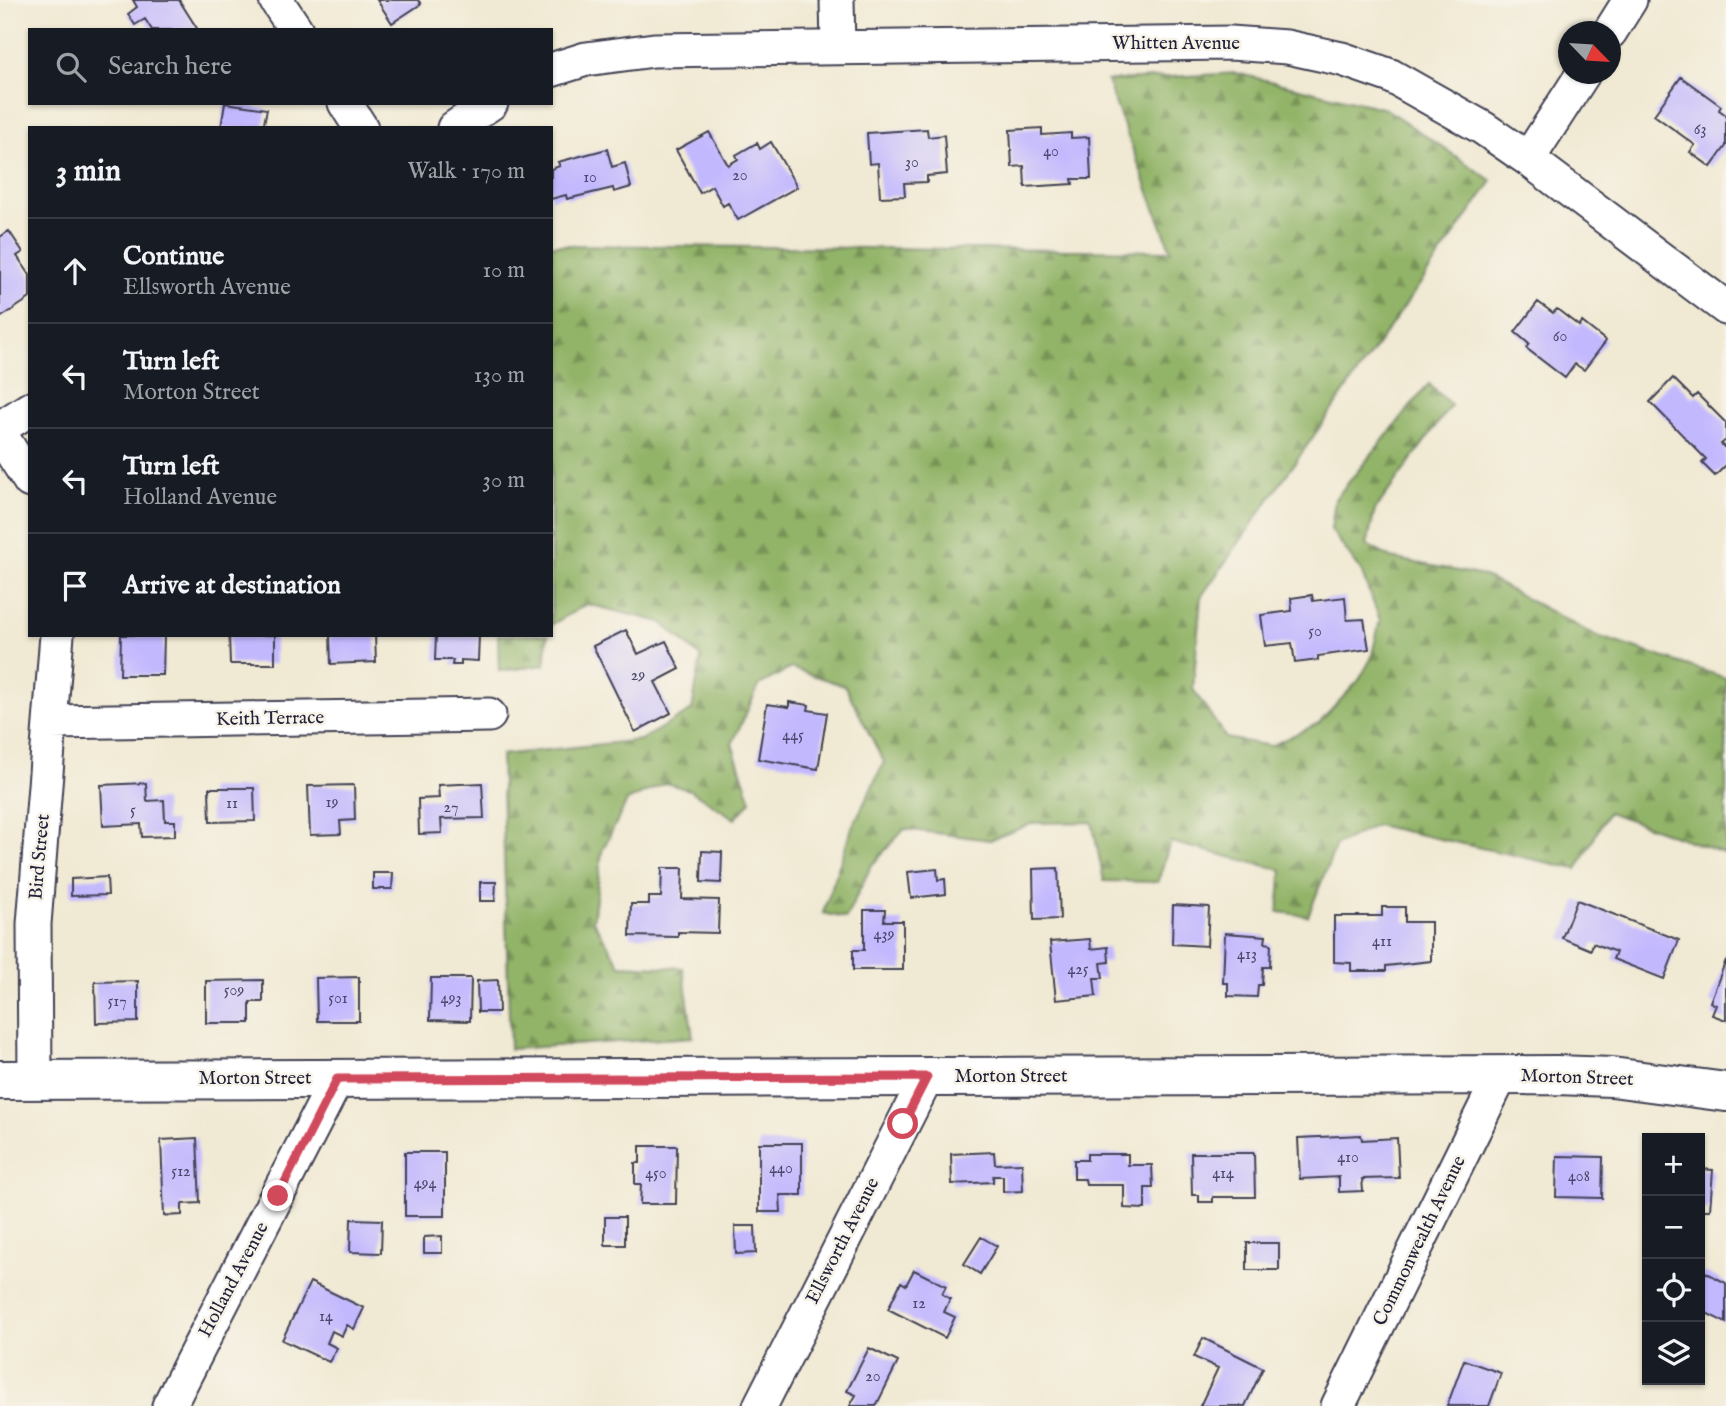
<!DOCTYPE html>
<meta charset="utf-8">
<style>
:root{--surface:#171b24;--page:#242831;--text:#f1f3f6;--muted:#9ea1a6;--line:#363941}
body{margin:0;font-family:"IM FELL English",serif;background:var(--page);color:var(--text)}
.controls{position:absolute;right:21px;bottom:21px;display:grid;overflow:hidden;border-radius:0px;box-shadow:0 2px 5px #0004}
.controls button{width:63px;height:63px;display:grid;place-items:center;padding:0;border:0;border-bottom:2px solid var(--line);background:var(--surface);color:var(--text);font:35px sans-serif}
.compass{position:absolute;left:1558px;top:21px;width:63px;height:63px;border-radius:50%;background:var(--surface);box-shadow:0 2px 5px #0004;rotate:115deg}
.stop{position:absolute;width:21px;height:21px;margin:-16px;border:5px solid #d1495b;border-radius:50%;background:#fff}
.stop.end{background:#d1495b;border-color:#fff;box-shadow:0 2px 7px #0008}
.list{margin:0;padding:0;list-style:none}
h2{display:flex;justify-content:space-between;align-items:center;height:91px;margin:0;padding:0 28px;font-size:30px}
h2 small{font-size:23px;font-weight:400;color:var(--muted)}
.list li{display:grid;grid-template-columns:46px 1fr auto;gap:21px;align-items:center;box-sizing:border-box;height:105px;padding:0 28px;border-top:2px solid var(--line)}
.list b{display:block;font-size:26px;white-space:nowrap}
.list p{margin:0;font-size:23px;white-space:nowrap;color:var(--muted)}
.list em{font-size:23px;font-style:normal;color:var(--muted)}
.icon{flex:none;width:38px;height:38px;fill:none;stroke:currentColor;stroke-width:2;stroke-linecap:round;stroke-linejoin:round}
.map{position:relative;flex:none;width:1726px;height:1406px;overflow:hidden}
.search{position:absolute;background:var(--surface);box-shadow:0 2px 5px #0004;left:28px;top:28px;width:525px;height:77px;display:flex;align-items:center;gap:18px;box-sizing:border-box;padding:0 24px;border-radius:0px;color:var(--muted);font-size:26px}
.panel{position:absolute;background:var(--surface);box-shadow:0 2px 5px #0004;left:28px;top:126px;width:525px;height:511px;border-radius:0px}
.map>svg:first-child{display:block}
.forest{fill:url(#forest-firs);stroke:#5a6b52;stroke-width:2}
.building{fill:#c2b8fe}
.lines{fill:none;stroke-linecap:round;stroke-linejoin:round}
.minor-casing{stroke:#414052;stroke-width:37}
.tertiary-casing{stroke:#414052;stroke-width:42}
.minor{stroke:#fff;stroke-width:33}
.tertiary{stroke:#fff;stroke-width:38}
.route{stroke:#d1495b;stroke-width:9}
.labels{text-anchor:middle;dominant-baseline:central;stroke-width:5;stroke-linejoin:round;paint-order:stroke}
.number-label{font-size:16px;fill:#4a486c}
.street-label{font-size:19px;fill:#22223b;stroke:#f7f3e8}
</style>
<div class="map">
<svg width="1726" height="1406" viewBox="0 0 1726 1406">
<defs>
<pattern id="forest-firs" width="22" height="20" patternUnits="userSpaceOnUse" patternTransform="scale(1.75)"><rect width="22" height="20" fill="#92b468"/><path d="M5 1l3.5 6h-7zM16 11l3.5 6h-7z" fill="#779257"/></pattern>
</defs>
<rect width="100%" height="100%" fill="#f7f3e8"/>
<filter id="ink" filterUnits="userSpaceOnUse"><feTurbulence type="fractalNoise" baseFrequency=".0143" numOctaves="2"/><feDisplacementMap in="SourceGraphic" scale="14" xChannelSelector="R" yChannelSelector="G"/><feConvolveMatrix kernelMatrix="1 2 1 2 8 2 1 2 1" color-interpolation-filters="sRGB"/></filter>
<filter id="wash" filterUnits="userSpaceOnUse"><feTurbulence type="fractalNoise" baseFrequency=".00686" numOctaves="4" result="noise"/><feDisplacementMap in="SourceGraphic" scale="28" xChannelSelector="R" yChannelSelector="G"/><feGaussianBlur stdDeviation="1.57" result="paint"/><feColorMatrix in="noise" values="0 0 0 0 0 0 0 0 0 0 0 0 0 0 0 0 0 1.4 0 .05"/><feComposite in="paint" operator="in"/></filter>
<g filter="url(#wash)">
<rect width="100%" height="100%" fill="#f0e9d3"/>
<path class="forest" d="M1236 73 1386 109 1492 181 1201 597 1193 689 1226 738 1271 746 1319 723 1359 680 1371 659 1380 620 1361 571 1331 530 1335 499 1429 384 1451 405 1375 510 1367 545 1391 558 1484 576 1594 635 1726 678V854L1608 812 1577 869 1376 825 1336 845 1308 916 1278 912 1282 870 1170 842 1158 882 1104 881 1092 822 1034 823 990 840 904 829 871 866 846 918 823 913 852 828 884 762 845 686 791 668 759 685 732 744 751 801 735 819 690 790 665 783 627 801 602 851 593 921 620 965 683 968 693 1037 510 1049 501 755 640 740 692 710 701 657 661 622 587 604 551 625V245L1171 251 1107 81Z
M498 635H548L545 665 499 671Z"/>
<g id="blocks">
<path class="building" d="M133 0H179L198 30H152L145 19 135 25 128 14 137 7Z
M377 0H418L421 4 392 23Z
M1681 77 1721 106 1719 110 1726 115V146L1711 167 1690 152 1695 145 1654 115Z
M225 103 267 109 263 128H221Z
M1042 128V135L1071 133V138L1089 137 1091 179H1072L1073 184 1025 187 1024 166 1012 167 1010 130Z
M927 129 928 137 944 135 947 174 927 176V182L904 183 905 196 880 197 878 163 869 164 867 133Z
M709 132 728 165 738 159 736 155 757 143 760 149 771 142 797 187 738 220 728 203 723 206 712 186 700 193 676 150Z
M607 149 612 167 625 163 631 187 614 192 613 188 567 199 566 195 551 199V169L560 166 558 162Z
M9 231 23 252 17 256 30 275V298L0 318V237Z
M1538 302 1553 313 1557 309 1579 326 1582 322 1606 341 1584 370 1575 364 1565 378 1526 348 1529 344 1515 332Z
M1673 378 1693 398 1697 394 1726 423V440L1721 444 1726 449V465L1715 476 1702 463 1706 459 1650 402Z
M1312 595 1313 601 1345 597 1347 620 1364 619 1369 649 1318 656V660L1295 663 1292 643 1265 646 1261 615 1292 611 1291 598Z
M626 630 638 654 666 641 680 669 655 682 671 713 635 732 593 646Z
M121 635H164L163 675H120Z
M229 635H275V664H230Z
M330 635H375L376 662 331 664Z
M436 635H479L478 661 461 660V665H452L453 660H435Z
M789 702 809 705 808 710 827 713 818 769 758 759 767 704 789 707Z
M146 783 147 801 164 800 165 821H175V836L142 837 141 824 103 826 101 785Z
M482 783 484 818 441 819 442 833 419 834 418 799 439 798 438 785Z
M354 785 355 820 340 821 341 834 310 835 308 786Z
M209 788H254L255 821 210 822Z
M702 851 722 852 721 883 701 882Z
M662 868H683L682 899 719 900 718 933 678 932V937L630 936 631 904H649V897H661Z
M1058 868 1060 919 1034 920 1033 869Z
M937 869 938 880 945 879 946 894 911 898 908 872Z
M373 873H393L392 889H373Z
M107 877 108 895 71 896V879Z
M480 882H496L495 901H480Z
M1577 900 1679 940 1664 979 1613 959 1616 952 1593 943 1591 950 1562 938Z
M1173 905 1209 907 1207 946 1172 944Z
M1382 907H1405V922H1431V961L1386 966V971H1351V963L1334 962V916H1382Z
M864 910H885L884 921H903V970H853V950H864Z
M1225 933 1266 936 1265 943 1271 944 1270 967H1263L1262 985H1258L1257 997 1228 996V983H1223Z
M1090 939 1091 949 1108 947 1109 962 1101 963 1103 978H1094L1096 996 1056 1000 1050 942Z
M1726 960V1020L1712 1015 1716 1005 1710 1002Z
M359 977V1021H317L316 978Z
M431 978H471L470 1021 430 1020Z
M263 980V1002H250V1023H206V981Z
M498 980 499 1012H478L477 981Z
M138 981V1022L96 1023 95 982Z
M1361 1135 1362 1140 1397 1138 1399 1178 1362 1179 1363 1191 1339 1192V1177L1300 1179 1298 1138Z
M197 1138 200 1203 182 1204V1215L164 1216 161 1140Z
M759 1143H802V1195H780L781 1212H759Z
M640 1146H677L676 1204H640L641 1184H635V1163H640Z
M405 1152H445V1216H405Z
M994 1152 995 1164 1022 1163 1023 1191 1003 1192V1176H993V1182L952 1184 951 1154Z
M1191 1153H1254L1255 1197H1213V1202H1199V1195H1192Z
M1087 1154H1128V1165H1152L1153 1188H1145V1209L1124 1208V1185H1086L1085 1179H1074V1160H1087Z
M1557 1156 1603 1157 1602 1198 1556 1197Z
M1700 1169 1713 1170 1710 1210H1700Z
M605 1217H625V1245H605Z
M351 1219 382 1220 381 1253 350 1252Z
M735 1226H755L756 1253 736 1254Z
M442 1236V1253H424V1237Z
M981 1237 997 1246 980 1274 964 1264Z
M1247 1243H1279V1270H1247Z
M914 1270 946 1286 942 1294 950 1299 944 1312 955 1317 945 1338 888 1309 901 1282 906 1285Z
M1705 1272 1726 1283V1323L1700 1310V1282Z
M310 1282 364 1308 354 1329 347 1325 342 1336 332 1331 327 1343 337 1348 329 1362 282 1340Z
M1203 1338 1263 1368 1245 1406H1200L1218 1368 1194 1357Z
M869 1348 898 1362 876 1406H850L856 1395 847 1391Z
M1464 1360 1501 1373 1489 1406H1447Z"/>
</g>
</g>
<g filter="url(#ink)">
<use href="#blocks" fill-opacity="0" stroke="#414052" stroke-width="2"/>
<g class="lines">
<g class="minor-casing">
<path id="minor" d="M276 0 296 30
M837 0 838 47
M1610 32 1630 0
M551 70 586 59 654 50 1231 43 1287 47 1342 59 1391 76 1483 128 1528 159 1726 308
M345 103 361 128
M454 128 491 103
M1528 159 1583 74
M0 428 30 409
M0 434 30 481
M51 722 489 715
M35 1080 34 924 57 635
M169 1406 337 1079
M760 1406 927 1077
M1338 1406 1501 1075"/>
</g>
<g class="tertiary-casing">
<path id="tertiary" d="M0 1080 1556 1075 1612 1077 1726 1092"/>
</g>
<use href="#minor" class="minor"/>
<use href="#tertiary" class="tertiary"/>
</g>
</g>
<g class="lines" filter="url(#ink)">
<path class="route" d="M278 1196 337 1079 927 1077 903 1124"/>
</g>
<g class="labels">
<g class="number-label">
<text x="1700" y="130">63</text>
<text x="1051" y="152">40</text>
<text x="912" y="163">30</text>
<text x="740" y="176">20</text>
<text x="590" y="178">10</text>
<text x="1560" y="337">60</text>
<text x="1315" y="632">50</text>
<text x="638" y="676">29</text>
<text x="793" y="736">445</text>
<text x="332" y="803">19</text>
<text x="232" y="804">11</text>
<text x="451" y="808">27</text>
<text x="133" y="811">5</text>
<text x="884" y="935">439</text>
<text x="1382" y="942">411</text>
<text x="1247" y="955">413</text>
<text x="1078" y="970">425</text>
<text x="234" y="991">509</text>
<text x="338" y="999">501</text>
<text x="451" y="999">493</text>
<text x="117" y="1002">517</text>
<text x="1348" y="1158">410</text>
<text x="781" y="1169">440</text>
<text x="181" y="1172">512</text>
<text x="656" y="1174">450</text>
<text x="1223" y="1174">414</text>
<text x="1579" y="1177">408</text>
<text x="425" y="1184">494</text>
<text x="919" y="1304">12</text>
<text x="326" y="1317">14</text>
<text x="873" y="1377">20</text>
</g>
<g class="street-label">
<text x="1176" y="44">Whitten Avenue</text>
<text transform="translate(270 719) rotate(-1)">Keith Terrace</text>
<text transform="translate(40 857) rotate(-85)">Bird Street</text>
<text x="1011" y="1077">Morton Street</text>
<text transform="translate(1577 1078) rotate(2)">Morton Street</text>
<text x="255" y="1079">Morton Street</text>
<text transform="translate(843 1241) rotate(-63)">Ellsworth Avenue</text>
<text transform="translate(1420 1241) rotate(-64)">Commonwealth Avenue</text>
<text transform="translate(234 1280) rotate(-62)">Holland Avenue</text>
</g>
</g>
</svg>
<div class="controls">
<button>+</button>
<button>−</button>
<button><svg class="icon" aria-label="locate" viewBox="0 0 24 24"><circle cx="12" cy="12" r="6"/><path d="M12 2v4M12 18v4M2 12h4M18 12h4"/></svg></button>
<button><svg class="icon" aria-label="layers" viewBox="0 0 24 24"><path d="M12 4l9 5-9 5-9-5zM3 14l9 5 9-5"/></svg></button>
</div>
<svg class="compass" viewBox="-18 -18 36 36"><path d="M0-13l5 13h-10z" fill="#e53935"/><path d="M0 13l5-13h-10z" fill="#9ea1a6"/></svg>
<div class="stop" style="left:903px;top:1124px"></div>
<div class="stop end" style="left:278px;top:1196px"></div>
<div class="search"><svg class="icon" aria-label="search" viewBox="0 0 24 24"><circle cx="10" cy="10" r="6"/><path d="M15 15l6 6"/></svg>Search here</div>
<section class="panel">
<h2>3 min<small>Walk · 170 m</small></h2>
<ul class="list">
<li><svg class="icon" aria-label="ahead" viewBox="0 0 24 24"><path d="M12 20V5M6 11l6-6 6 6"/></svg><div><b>Continue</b><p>Ellsworth Avenue</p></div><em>10 m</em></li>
<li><svg class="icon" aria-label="left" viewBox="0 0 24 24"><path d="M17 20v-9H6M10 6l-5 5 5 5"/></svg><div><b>Turn left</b><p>Morton Street</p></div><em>130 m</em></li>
<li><svg class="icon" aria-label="left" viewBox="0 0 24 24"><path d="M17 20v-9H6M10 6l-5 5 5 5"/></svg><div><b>Turn left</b><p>Holland Avenue</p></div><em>30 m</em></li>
<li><svg class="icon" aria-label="arrive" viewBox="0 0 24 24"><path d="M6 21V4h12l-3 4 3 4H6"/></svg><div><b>Arrive at destination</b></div></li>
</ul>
</section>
</div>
